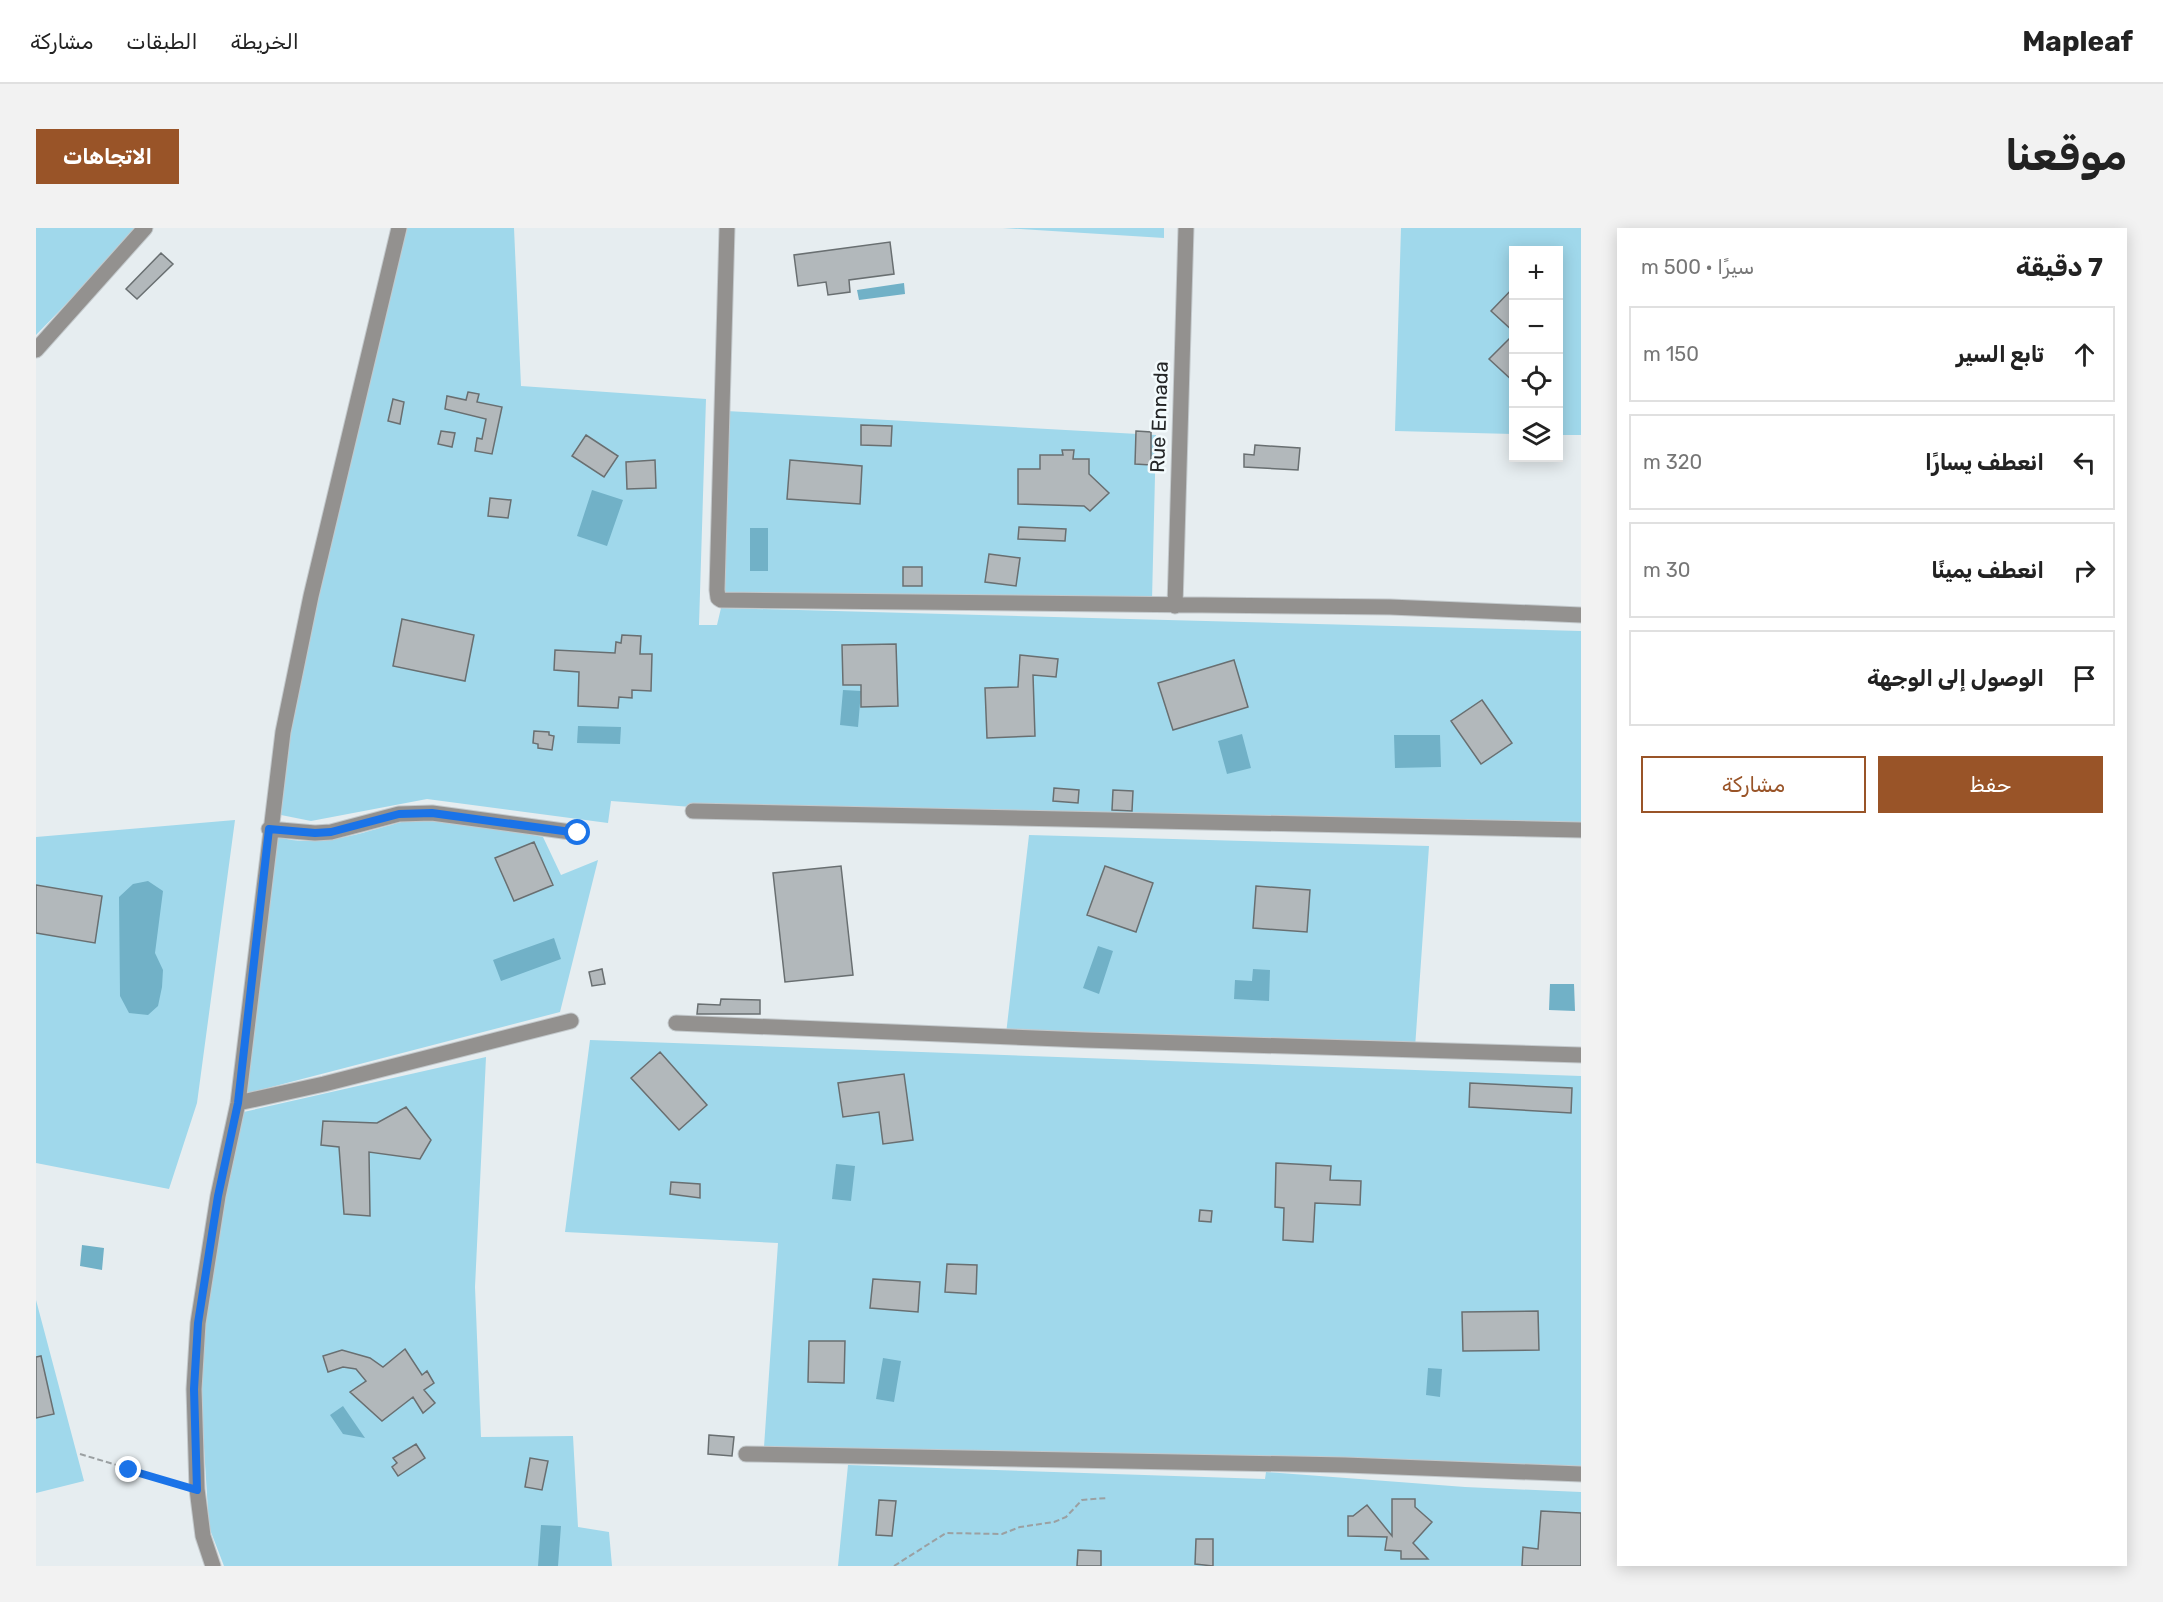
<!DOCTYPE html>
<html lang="ar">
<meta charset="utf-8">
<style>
:root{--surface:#fff;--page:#f2f2f2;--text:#222;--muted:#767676;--line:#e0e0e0;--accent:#995428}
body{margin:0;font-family:Rubik,Cairo,sans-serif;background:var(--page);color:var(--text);direction:rtl}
.controls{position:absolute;right:18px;top:18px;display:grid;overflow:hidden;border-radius:0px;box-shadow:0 3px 15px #0003}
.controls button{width:54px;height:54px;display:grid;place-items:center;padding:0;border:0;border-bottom:2px solid var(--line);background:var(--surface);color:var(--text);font:30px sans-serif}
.stop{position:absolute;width:18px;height:18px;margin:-14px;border:4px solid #1a73e8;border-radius:50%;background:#fff}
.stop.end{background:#1a73e8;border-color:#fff;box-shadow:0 2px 6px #0008}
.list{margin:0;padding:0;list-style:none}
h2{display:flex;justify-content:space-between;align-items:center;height:78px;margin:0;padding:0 24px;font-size:26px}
h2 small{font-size:20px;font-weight:400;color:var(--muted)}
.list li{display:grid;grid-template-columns:39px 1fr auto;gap:18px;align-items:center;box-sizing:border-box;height:96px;margin:0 12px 12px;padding:0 12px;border:2px solid var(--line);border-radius:0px}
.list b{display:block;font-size:22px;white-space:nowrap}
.list em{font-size:20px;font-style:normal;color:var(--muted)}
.actions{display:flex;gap:12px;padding:18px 24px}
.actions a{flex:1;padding:14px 0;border:2px solid var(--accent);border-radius:0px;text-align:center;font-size:21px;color:var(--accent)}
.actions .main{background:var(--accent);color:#fff}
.icon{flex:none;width:33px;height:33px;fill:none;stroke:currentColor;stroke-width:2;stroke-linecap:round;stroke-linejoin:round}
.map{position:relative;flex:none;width:1545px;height:1338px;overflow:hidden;direction:ltr;border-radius:0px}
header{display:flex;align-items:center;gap:36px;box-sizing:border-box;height:84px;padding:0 30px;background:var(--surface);border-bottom:2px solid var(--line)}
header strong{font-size:28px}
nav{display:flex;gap:33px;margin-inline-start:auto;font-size:21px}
.intro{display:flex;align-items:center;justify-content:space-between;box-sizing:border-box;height:144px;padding:0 36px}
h1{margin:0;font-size:42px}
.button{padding:15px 27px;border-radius:0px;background:var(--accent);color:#fff;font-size:21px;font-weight:700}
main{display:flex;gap:36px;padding:0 36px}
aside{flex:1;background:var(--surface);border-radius:0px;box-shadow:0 3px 15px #0003}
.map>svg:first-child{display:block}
.green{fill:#a0d8eb}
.water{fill:#71b1c7}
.building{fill:#b2b8bb;stroke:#696f71;stroke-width:1.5}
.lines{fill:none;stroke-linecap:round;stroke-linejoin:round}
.street-casing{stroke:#c3c9cc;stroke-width:17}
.path{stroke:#9ba0a2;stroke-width:2;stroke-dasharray:6 3;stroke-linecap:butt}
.street{stroke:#93918f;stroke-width:15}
.route{stroke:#1a73e8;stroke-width:8}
.labels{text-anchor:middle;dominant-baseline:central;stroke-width:5;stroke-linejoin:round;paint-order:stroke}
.street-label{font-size:20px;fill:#242627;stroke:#f3fbfd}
</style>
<header>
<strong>Mapleaf</strong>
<nav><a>الخريطة</a><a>الطبقات</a><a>مشاركة</a></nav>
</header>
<div class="intro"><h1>موقعنا</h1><a class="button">الاتجاهات</a></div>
<main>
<aside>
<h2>7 دقيقة<small>سيرًا · 500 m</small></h2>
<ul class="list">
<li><svg class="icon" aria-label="ahead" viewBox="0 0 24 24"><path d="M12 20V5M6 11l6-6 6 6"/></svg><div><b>تابع السير</b></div><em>150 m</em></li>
<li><svg class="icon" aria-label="left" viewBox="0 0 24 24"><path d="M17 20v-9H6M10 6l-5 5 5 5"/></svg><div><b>انعطف يسارًا</b></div><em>320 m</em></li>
<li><svg class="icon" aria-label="right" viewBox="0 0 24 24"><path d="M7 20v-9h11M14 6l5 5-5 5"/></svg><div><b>انعطف يمينًا</b></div><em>30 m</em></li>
<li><svg class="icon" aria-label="arrive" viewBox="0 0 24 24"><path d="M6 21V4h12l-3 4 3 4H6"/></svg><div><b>الوصول إلى الوجهة</b></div></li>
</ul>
<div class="actions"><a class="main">حفظ</a><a>مشاركة</a></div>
</aside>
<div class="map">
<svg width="1545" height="1338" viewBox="0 0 1545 1338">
<rect width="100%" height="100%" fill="#e6edf0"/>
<path class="green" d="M0 0H104L0 107Z
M368 0H478L485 158 670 171 663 397H681L685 380 1545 403V599L683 581 575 573 572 595 391 571 275 593 240 586 261 454Z
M967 0H1128V10Z
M1365 0H1545V207H1523L1522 22H1478L1477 206 1359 203Z
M690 183 1120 207 1116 372 683 364Z
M380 590 446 597 507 609 525 647 562 632 524 784 208 866 239 608C284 623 336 601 380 590Z
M199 592 161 875 133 961 0 935V609Z
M993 607 1393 618 1379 820 970 806Z
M554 812 1545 848V1243L728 1219 742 1015 529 1004Z
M450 829 439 1059 445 1209 537 1208 542 1299 573 1304 576 1338H188L173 1299 160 1091 203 885Z
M0 1072 48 1253 0 1265Z
M812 1237 1229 1251 1230 1244 1429 1259 1545 1264V1338H802Z"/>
<path class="water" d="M868 55 869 66 823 72 821 62Z
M556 262 587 272 571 318 541 308Z
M714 300H732V343H714Z
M807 462 825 463 822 499 804 497Z
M542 498 585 499 584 516 541 515Z
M1206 506 1215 540 1191 546 1182 513Z
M1358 507H1404L1405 539 1359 540Z
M112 653 127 663 119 725 127 742 126 759 122 778 112 787 93 785 84 768 83 669 97 656Z
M518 710 525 731 465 753 457 732Z
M1062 718 1077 723 1063 766 1047 760Z
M1217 741 1234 742 1233 773 1198 771 1199 752 1216 753Z
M1514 756H1538L1539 783 1513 782Z
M800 936 819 938 815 973 796 971Z
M46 1017 68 1020 66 1042 44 1038Z
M847 1130 865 1133 858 1174 840 1171Z
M1392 1140 1406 1141 1404 1169 1390 1167Z
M307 1178 329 1210 307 1206 294 1187Z
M505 1297 525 1298 522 1338H502Z"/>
<path class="building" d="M854 14 858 46 813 52 814 64 792 67 790 54 762 58 758 27Z
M125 25 137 36 101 71 90 61Z
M1478 59V104L1455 83Z
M1478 106V154L1453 131Z
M432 164 443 166 441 174 466 179 456 226 439 223 441 210 446 211 450 191 409 181 411 168 430 172Z
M357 171 368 174 364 196 352 193Z
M825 197 856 198 855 218 825 217Z
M405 203 419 205 416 219 402 216Z
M1100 203 1115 204V237L1099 236Z
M550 207 582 228 568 249 536 228Z
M1219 217 1264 220 1262 242 1208 239V226L1218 227Z
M1026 222H1038L1037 231H1053V246L1073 265 1054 283 1048 278 982 276V241H1004V227H1027Z
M619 232 620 260 591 261 590 234Z
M754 232 826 238 824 276 751 271Z
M454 270 475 272 472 290 452 288Z
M983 299 1030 301 1029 313 982 311Z
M953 326 984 330 980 358 949 354Z
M867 339H886V358H867Z
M366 391 438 407 429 453 357 438Z
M586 407 605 408 604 426H616L615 463 596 462V470L583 469 582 480 542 478 543 444 518 442 519 422 579 425 580 414 585 415Z
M860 416 862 478 825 479V457H807L806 417Z
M984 427 1022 431 1020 449 997 447 999 508 951 510 949 460 982 459Z
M1198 432 1212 479 1137 502 1122 455Z
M1446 472 1476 515 1445 536 1415 493Z
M498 503 513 504V507L518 508 516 522 502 520V516L497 515Z
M1018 560 1043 562 1042 575 1017 573Z
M1077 562 1097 563 1096 583 1076 582Z
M498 614 517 657 478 673 459 630Z
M805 638 817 747 749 754 737 645Z
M1069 638 1117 655 1100 704 1051 687Z
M0 657 66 668 59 715 0 705Z
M1220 658 1274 662 1271 704 1217 700Z
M566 741 569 756 556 758 553 744Z
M685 771 724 772V786H661L662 776 684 777Z
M624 824 671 877 643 902 595 850Z
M868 846 877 912 847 916 843 884 807 889 802 855Z
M1434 855 1536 860 1535 885 1433 879Z
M370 879 395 912 384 931 333 924 334 988 308 986 303 919 285 917 287 893 341 895Z
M1240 935 1295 938 1294 952 1325 953 1324 977 1279 975 1277 1014 1247 1012 1248 980 1239 979Z
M635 954 664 956V970L634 966Z
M1164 982 1176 983 1175 994 1163 993Z
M911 1036 941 1037 940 1066 909 1064Z
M837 1051 884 1054 882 1084 834 1080Z
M1502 1083 1503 1122 1427 1123 1426 1084Z
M773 1113H809L808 1155 772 1154Z
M369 1121 386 1147 391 1143 398 1155 388 1162 399 1175 387 1185 377 1169 346 1193 314 1164 330 1153 320 1141 307 1139 292 1144 287 1128 306 1122 334 1130 347 1139Z
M5 1128 18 1186 0 1190V1129Z
M673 1207 698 1209 696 1228 672 1226Z
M380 1216 389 1230 362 1248 356 1239 361 1235 357 1230Z
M494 1230 512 1233 506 1262 489 1259Z
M1356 1271H1379V1279L1396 1294 1377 1315 1392 1331H1365V1323L1349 1322 1351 1309 1312 1308V1288H1317L1331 1277 1356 1308Z
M843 1272 860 1273 856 1308 840 1307Z
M1505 1283 1545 1285V1338H1486L1487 1319 1502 1321Z
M1160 1311H1177V1338L1159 1336Z
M1042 1322 1065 1323V1338H1041Z"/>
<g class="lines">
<g class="street-casing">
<path id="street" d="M691 0 681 362 682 370 685 372 1354 379 1545 387
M0 122 109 0
M1139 378 1150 0
M657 583 1545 602
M233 601 279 605 295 604 363 586 396 585 542 605
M640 795 1049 812 1545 827
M202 875 288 856 535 793
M710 1226 1309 1237 1545 1246
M177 1338 167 1308 161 1261 158 1161 162 1095 182 968 202 875 247 504 275 368 363 0"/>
</g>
<path class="path" d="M44 1226 147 1257
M858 1338 910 1305 966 1306 984 1299 1018 1294 1030 1289 1046 1272 1071 1270"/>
<use href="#street" class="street"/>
</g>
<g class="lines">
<path class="route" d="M93 1242 161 1262 158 1161 162 1095 182 968 202 875 233 601 279 605 295 604 363 586 396 585 542 605"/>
</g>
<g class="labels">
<g class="street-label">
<text transform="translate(1123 189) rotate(-88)">Rue Ennada</text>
</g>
</g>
</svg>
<div class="controls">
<button>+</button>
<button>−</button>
<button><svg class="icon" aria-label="locate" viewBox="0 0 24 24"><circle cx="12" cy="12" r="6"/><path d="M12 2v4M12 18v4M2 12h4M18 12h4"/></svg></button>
<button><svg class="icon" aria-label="layers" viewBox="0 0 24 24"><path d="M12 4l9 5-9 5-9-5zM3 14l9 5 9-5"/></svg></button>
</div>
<div class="stop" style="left:542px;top:605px"></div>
<div class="stop end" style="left:93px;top:1242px"></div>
</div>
</main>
